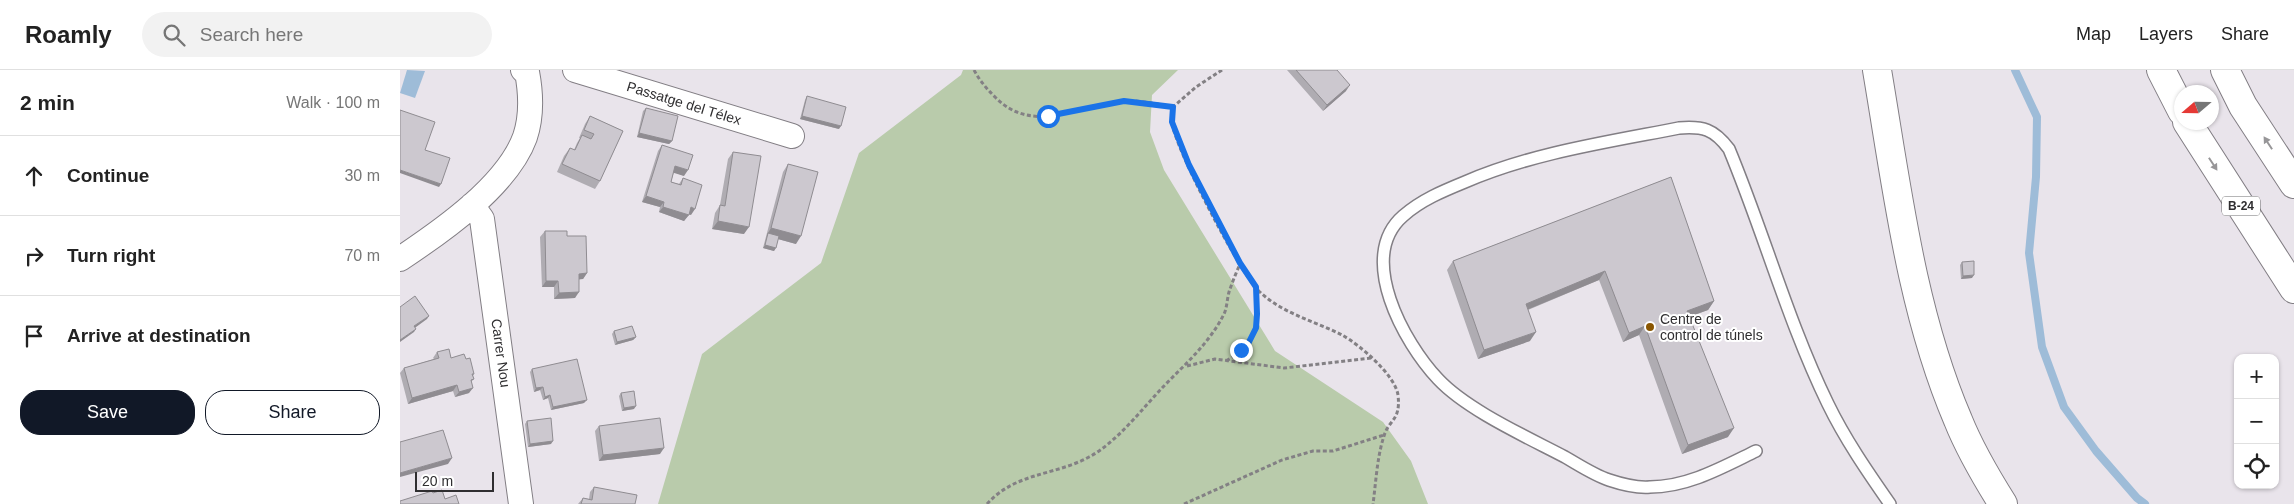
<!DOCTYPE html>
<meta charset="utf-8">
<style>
:root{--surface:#fff;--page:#f2f2f2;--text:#222;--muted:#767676;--line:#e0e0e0;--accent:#111827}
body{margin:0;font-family:Arial,sans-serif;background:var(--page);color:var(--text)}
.controls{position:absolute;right:15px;bottom:15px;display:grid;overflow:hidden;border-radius:10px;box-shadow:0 1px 4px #0004}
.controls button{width:45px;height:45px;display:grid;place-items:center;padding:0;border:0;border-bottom:1px solid var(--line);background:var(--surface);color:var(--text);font:25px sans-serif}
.compass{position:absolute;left:1774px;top:15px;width:45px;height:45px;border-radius:50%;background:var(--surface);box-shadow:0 1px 4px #0004;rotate:250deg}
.scale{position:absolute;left:15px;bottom:12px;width:79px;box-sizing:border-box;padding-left:5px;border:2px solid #2f2e30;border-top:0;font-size:14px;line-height:18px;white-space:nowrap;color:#2f2e30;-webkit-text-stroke:4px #fff;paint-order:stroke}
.stop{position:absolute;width:15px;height:15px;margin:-11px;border:4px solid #1a73e8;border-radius:50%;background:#fff}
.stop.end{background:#1a73e8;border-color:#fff;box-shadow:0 1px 5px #0008}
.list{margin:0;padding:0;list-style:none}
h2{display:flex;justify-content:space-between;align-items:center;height:65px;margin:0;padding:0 20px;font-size:21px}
h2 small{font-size:16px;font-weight:400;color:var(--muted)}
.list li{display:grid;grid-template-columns:32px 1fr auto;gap:15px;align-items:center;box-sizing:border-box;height:80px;padding:0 20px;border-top:1px solid var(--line)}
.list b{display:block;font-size:19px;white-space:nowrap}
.list em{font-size:16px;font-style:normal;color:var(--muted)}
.actions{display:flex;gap:10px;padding:15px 20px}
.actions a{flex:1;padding:11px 0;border:1px solid var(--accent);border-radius:20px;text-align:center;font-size:18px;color:var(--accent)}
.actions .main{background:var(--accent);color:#fff}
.icon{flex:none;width:28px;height:28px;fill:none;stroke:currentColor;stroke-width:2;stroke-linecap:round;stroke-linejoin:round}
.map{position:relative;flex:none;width:1894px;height:434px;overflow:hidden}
header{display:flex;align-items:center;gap:30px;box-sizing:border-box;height:70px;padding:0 25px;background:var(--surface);border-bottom:1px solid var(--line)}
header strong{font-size:24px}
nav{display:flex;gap:28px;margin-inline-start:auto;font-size:18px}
.search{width:350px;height:45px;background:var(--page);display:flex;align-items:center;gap:12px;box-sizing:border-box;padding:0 18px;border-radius:28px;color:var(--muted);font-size:19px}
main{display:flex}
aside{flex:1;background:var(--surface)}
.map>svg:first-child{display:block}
.green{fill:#b9cbab}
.water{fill:#9ebcd8}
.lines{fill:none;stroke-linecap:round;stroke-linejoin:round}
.stream{stroke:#9ebcd8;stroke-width:8}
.lane-casing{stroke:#827e84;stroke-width:14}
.street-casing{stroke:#827e84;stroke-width:26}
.secondary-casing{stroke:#827e84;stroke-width:30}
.highway-casing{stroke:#827e84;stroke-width:30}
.path{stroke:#838084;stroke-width:3;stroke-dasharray:4 2.5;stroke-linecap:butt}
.lane{stroke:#fff;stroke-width:11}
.street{stroke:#fff;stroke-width:24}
.secondary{stroke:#fff;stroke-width:28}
.highway{stroke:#fff;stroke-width:28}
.wall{fill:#afacb2}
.shaded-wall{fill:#8f8c91}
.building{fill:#ccc8cf;stroke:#8f8c91}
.oneway{fill:#979698}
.route{stroke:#1a73e8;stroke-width:6}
.poi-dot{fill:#8a5602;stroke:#fff;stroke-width:2}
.labels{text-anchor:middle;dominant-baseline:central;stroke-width:4;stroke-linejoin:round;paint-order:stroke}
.shield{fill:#fff;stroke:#6d6d6e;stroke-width:1}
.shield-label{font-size:12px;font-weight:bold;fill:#2f2e30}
.street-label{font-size:14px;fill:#2f2e30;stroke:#fff}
.poi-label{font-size:14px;fill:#2f2e30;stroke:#fff;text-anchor:start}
</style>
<header>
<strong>Roamly</strong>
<div class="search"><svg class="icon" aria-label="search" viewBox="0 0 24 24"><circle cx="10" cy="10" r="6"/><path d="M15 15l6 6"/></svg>Search here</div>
<nav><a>Map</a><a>Layers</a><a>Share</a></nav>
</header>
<main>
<aside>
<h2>2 min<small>Walk · 100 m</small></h2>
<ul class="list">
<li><svg class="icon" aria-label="ahead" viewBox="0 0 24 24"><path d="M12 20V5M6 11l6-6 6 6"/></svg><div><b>Continue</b></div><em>30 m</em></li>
<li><svg class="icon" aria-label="right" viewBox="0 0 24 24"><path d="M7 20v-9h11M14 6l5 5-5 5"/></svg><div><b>Turn right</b></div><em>70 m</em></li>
<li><svg class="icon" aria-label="arrive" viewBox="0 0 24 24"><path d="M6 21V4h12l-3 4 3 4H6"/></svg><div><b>Arrive at destination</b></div></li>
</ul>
<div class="actions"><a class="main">Save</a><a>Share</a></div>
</aside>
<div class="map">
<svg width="1894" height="434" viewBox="0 0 1894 434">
<rect width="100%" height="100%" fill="#e9e4eb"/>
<path class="green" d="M563 0H778L752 25 750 62 764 100 875 281 983 352 1011 391 1028 434H258L302 284 421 193 459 83 561 5Z"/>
<path class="water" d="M7 0 25 1 15 28 0 23Z"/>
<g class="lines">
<path class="stream" d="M1615 0 1637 47 1636 107 1629 183 1642 277 1664 337 1696 381 1737 428 1745 434"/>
<g class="lane-casing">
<path id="lane" d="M1356 381C1323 397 1288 417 1250 417 1238 418 1221 414 1209 410 1194 405 1179 395 1165 387 1127 367 1067 340 1038 309 1004 273 956 187 1003 146 1021 130 1043 121 1065 112 1132 83 1207 72 1279 58 1303 56 1314 59 1329 79 1364 163 1388 252 1428 334 1445 369 1467 401 1490 434"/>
</g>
<g class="street-casing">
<path id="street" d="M175 0 392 66
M72 135 82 149 121 434
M0 189C42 161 107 116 125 67 132 46 131 23 127 2L123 0"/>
</g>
<g class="secondary-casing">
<path id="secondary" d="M1477 0C1497 118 1511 240 1558 350 1570 380 1586 407 1603 434"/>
</g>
<g class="highway-casing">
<path id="highway" d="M1761 0 1782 41
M1825 0 1843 36 1894 114
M1787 52 1894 219"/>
</g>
<path class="path" d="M574 0C580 11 586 18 595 27 633 66 679 35 723 31 740 30 757 34 773 37
M822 0 796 17 773 37C773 42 771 47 772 52 774 77 838 198 856 218 879 243 913 250 942 265 960 275 995 305 998 325 1001 351 989 349 984 366 977 387 976 412 973 434
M826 291C857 274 860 250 856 217
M787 296 815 289 884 298 971 288
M587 434C616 402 654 406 689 387 716 373 742 339 763 317 785 294 809 274 824 244 827 238 827 229 829 222 832 213 836 203 840 194
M784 434 882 390 913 381H933L984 365"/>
<use href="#lane" class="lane"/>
<use href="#street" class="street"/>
<use href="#secondary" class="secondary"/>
<use href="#highway" class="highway"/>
</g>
<path class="wall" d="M887 0H937L946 21 923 41Z
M407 26 439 59 400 49 405 30Z
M246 38 272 71 269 74 237 67 243 41Z
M190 46 223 61 200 111 195 119 157 102 164 86 170 78 174 80 177 73 180 68H179L185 54Z
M262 75 284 106 274 102 271 112 279 114 283 108 291 145 289 144 284 151 259 142 260 137 242 132 258 81Z
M333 82 344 164 312 159 315 143 320 135 328 89Z
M388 94 396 174 378 169 374 181 363 178 383 102Z
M1271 107 1314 231 1308 240 1289 247 1328 367 1282 384 1239 265 1223 272 1199 210 1128 240 1130 271 1078 289 1047 200 1053 191Z
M145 161 167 166 187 203 183 209H179L175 228 154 229V217H142L140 167Z
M1562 192 1572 208 1561 209 1560 195Z
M214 261 236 267 233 270 215 275 212 264Z
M37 282 51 288 66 289 74 304 73 306 74 309 71 312 69 323 55 327 53 321 8 334 0 303 4 298 34 289 33 288Z
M132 299 184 333 151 340 148 328 143 330 140 320 134 322 130 302Z
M221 323 234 339 222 341 219 326Z
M127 351 151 374 128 377 125 354Z
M199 356 260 384 199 391 195 361Z
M194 417 235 434H178L183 428 189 429 190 422Z"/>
<path class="shaded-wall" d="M950 15 946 21 923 41 927 35Z
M402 46 441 56 439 59 400 49Z
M239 63 272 71 269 74 237 67Z
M275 96 288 100 284 106 271 102Z
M0 100 41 114 39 117 0 103Z
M246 126 264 132 260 137 242 132Z
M263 137 289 145 284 151 259 142Z
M291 137 295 139 291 145 286 143Z
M318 151 349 157 344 164 312 159Z
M371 158 401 166 396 174 367 166 368 163Z
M365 175 376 178 374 181 363 178Z
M1205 201 1199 210 1119 243 1126 234Z
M187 203 183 209 175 210 179 204Z
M1574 205 1572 208 1561 209 1563 206Z
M146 211H158L154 217H142Z
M179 222 175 228 154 229 159 223Z
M1314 231 1308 240 1280 250 1287 241Z
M29 246 27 249 12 260 14 256Z
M1245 256 1239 265 1223 272 1229 263Z
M16 259 14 262 0 272V270Z
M1136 262 1130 271 1078 289 1084 280Z
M236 267 233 270 215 275 217 272Z
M57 315 53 321 8 334 12 328Z
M143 317 140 320 134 322 136 318Z
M73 318 69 323 55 327 59 322Z
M150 325 148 328 143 330 145 327Z
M187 330 184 333 151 340 153 337Z
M236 336 234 339 222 341 224 338Z
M1334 358 1328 367 1282 384 1288 375Z
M153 371 151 374 128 377 130 374Z
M264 378 260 384 199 391 203 385Z
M52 388 48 394 0 407V403Z"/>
<path class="building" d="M896 0H937L950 15 927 35Z
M407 26 446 37 441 56 402 46Z
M246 38 278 46 272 71 239 63Z
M0 40 35 52 25 80 50 88 41 114 0 100Z
M190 46 223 61 200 111 162 94 170 78 175 80 182 65 191 69 194 64 184 60Z
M262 75 293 85 288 100 275 96 271 112 281 115 283 108 302 115 295 139 291 137 289 145 263 137 264 132 246 126Z
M333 82 361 86 349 157 318 151 320 135 325 136Z
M388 94 418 102 401 166 371 158Z
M1271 107 1314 231 1287 241 1334 358 1288 375 1245 256 1229 263 1205 201 1126 234 1136 262 1084 280 1053 191Z
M145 161H167V166H186L187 203 179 204V222L159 223 158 211H146Z
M368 163 379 166 376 178 365 175Z
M1574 191V205L1563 206 1562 192Z
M15 226 29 246 14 256 16 259 0 270V237Z
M232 256 236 267 217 272 214 261Z
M49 279 51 288 64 284 66 289 70 288 74 304H72L74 309 71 310 73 318 59 322 57 315 12 328 4 298 39 288 37 282Z
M177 289 187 330 153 337 150 325 145 327 143 317 136 318 132 299Z
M234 321 236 336 224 338 221 323Z
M151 348 153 371 130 374 127 351Z
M260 348 264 378 203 385 199 356Z
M43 360 52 388 0 403V372Z
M194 417 237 425 235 434H181L183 428 192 430Z
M42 420 45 429 56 425 59 434H0V431L32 421 33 423Z"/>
<defs><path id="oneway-solid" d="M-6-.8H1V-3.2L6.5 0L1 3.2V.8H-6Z" transform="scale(1.25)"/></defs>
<g class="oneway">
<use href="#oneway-solid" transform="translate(1868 73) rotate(-123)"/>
<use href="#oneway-solid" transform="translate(1813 94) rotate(57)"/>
</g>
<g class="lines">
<path class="route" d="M648 46 724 31 773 37 772 52 789 95 840 193 856 217 857 244 856 258 848 274 841 280"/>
</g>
<circle class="poi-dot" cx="1250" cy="257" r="5"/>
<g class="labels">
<rect class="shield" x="1822" y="126.5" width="38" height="19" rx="4"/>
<g class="shield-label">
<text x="1841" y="136">B-24</text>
</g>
<g class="street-label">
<text transform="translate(284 33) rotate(17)">Passatge del Télex</text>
<text transform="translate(101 283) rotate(82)">Carrer Nou</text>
</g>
<g class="poi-label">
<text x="1260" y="249">Centre de<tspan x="1260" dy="16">control de túnels</tspan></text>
</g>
</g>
</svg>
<div class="controls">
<button>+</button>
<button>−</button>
<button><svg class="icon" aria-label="locate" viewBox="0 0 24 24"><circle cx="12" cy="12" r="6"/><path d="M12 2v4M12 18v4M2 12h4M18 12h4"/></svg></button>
</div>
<svg class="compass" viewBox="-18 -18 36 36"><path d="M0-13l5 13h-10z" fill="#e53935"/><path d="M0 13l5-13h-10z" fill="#767676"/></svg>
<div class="scale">20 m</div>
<div class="stop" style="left:648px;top:46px"></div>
<div class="stop end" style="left:841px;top:280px"></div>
</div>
</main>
